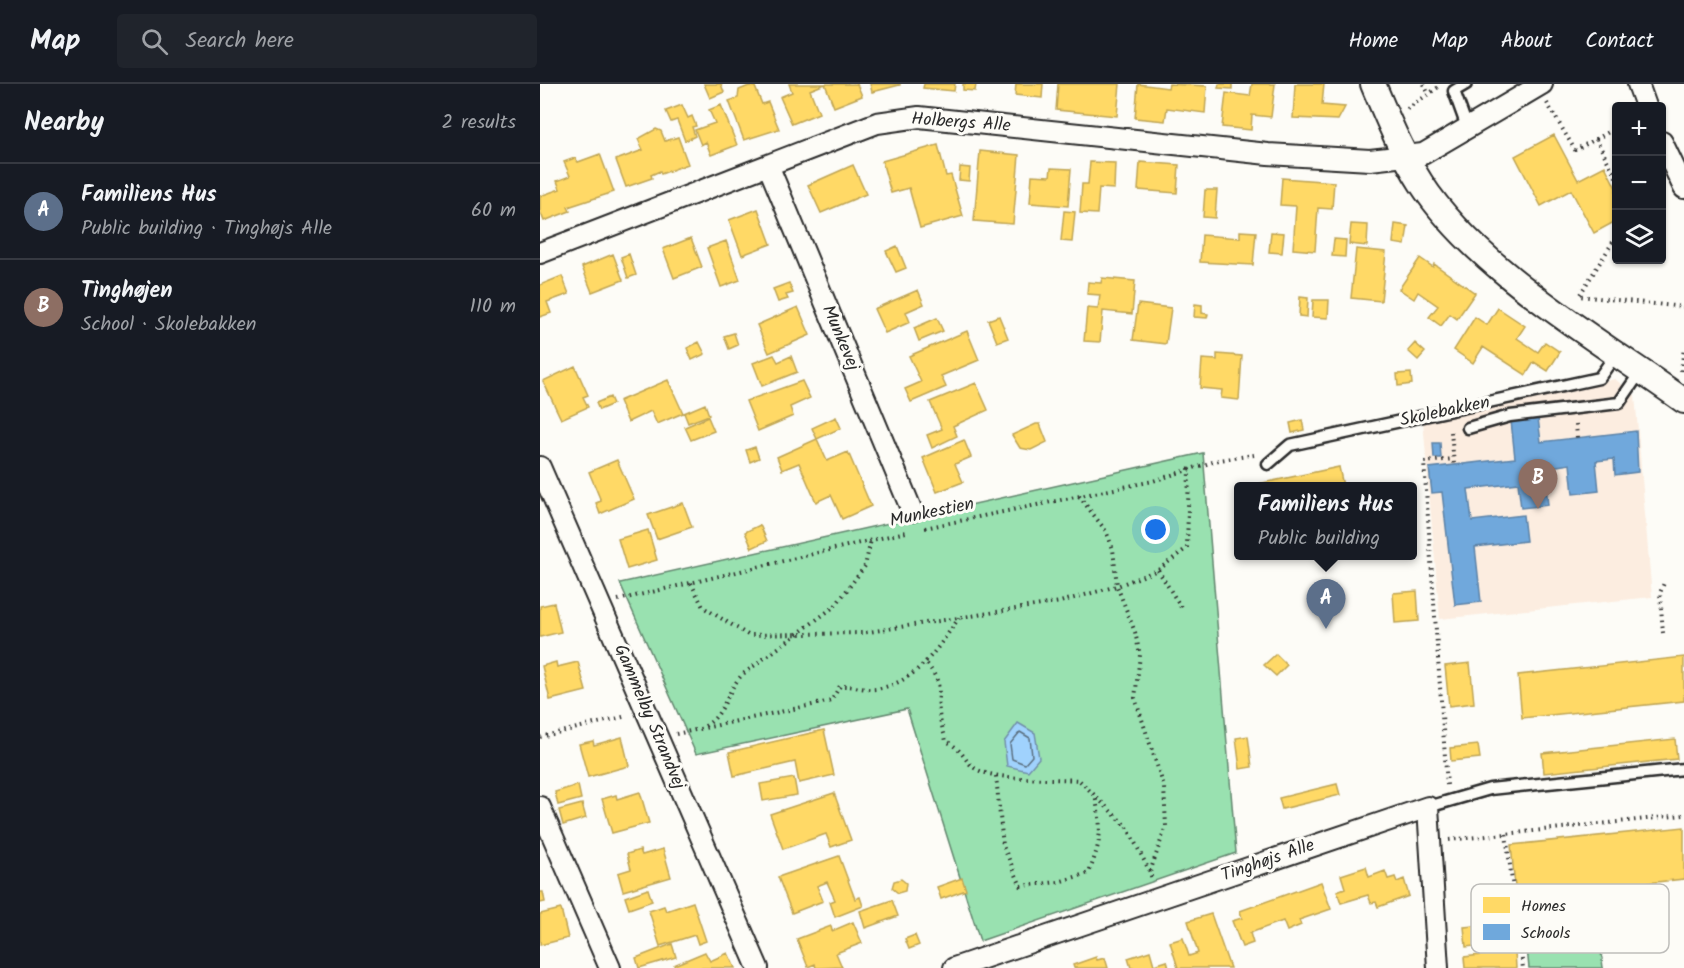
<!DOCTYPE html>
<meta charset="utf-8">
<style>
:root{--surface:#171b24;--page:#20242c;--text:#f1f3f6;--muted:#9ea1a6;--line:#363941;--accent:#db2777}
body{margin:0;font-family:Kalam,sans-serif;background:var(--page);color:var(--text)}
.controls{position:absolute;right:18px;top:18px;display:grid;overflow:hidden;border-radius:6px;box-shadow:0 2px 4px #0004}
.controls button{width:54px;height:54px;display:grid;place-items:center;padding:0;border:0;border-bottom:2px solid var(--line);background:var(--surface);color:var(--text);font:30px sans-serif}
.you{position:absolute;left:616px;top:446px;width:21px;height:21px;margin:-15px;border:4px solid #fff;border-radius:50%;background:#1a73e8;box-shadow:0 0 0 9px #1a73e833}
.badge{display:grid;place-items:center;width:39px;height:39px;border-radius:50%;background:var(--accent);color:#fff;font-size:20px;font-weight:700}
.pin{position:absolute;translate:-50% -50px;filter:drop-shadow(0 2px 3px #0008)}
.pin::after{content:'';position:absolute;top:32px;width:21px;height:18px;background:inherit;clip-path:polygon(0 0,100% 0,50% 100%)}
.popup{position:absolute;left:694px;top:398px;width:183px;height:78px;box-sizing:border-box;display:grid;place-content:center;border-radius:6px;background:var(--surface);filter:drop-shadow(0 2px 4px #0005);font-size:20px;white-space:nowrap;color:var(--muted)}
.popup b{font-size:22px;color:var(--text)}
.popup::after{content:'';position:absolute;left:50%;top:100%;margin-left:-12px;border:12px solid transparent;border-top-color:var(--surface)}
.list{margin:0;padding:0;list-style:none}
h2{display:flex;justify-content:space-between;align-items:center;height:78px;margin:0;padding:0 24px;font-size:26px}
h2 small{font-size:20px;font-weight:400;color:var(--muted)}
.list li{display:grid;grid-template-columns:39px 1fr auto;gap:18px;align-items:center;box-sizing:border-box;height:96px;padding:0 24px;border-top:2px solid var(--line)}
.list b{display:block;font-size:22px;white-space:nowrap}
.list p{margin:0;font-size:20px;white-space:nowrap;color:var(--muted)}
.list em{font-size:20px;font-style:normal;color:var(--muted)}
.icon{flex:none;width:33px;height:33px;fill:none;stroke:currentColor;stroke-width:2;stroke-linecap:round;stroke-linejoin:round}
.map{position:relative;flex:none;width:1144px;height:884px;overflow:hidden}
header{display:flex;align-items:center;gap:36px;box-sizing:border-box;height:84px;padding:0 30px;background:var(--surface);border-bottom:2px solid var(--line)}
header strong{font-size:28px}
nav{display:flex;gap:33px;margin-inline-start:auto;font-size:21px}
.search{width:420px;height:54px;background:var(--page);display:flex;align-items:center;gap:15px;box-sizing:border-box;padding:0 21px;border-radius:6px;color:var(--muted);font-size:22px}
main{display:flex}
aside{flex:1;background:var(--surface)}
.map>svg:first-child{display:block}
.built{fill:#fcede0}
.green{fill:#99e1b0;stroke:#62866e;stroke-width:1.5}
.water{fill:#a0d2fd;stroke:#718fa9;stroke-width:1.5}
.homes{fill:#ffd966;stroke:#bfa554;stroke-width:1.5}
.schools{fill:#6fa8dc;stroke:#5b82a7;stroke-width:1.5}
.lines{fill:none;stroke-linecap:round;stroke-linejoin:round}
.shore{stroke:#5a6e7f;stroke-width:1.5}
.service-casing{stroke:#2b2b2b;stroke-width:15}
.minor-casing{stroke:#2b2b2b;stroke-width:24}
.tertiary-casing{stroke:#2b2b2b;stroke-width:28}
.path{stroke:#2b2b2b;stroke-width:4;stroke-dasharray:1.5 4.5;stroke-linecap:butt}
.service{stroke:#fdfcf7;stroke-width:10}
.minor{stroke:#fdfcf7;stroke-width:20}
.tertiary{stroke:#fdfcf7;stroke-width:24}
.labels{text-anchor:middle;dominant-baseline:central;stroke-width:6;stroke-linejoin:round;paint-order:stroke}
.street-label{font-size:18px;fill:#2b2b2b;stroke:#fdfcf7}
.key{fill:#fdfcf7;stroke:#bebdba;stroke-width:1.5}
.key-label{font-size:16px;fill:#2b2b2b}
</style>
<header>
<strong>Map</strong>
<div class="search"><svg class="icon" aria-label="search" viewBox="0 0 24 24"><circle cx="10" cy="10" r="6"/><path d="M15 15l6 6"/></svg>Search here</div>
<nav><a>Home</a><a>Map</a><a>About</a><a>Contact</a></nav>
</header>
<main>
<aside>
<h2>Nearby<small>2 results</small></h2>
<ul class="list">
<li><span class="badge" style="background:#5c6f8a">A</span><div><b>Familiens Hus</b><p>Public building · Tinghøjs Alle</p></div><em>60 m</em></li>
<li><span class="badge" style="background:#8d6e63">B</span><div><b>Tinghøjen</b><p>School · Skolebakken</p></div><em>110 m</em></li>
</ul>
</aside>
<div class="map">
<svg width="1144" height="884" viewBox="0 0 1144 884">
<rect width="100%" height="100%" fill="#fdfcf7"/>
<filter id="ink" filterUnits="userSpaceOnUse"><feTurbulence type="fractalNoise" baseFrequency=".0167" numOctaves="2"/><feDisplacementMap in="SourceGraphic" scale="12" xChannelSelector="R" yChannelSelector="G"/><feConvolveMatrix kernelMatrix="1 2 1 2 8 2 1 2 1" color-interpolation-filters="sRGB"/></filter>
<g filter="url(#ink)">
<path class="built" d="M1075 295 1095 311 1112 513 900 535 883 337Z"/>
<path class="green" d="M663 369 696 769 440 857 367 625 156 670 80 499Z
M983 823 1056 825 1063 884H989Z"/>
<path class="water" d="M478 639 495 649 499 674 488 687 467 682 464 658Z"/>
<path class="homes" d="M164 0H181L184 8 170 14Z
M249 0H317L322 12 294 23 285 0 270 6 279 29 252 40 240 13 252 8Z
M330 0H360V1L332 8Z
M384 0H415L414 7 383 4Z
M423 0H436L435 7 423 6Z
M476 0H503L502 14 475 11Z
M518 0H580L577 32 516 26Z
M598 0 628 4 629 0 667 2 665 29 627 24 625 37 595 34Z
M679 0H692V5L678 4Z
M712 0H735L731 33 712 31 711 46 682 43 686 9 710 12Z
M755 0H784L782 21 805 23 798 36 753 34Z
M209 2 215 3 222 20 228 18 239 45 204 56 189 17 198 14 199 6Z
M142 21 148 34 152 32 156 42 152 43 155 52 145 57 137 36 131 38 126 27Z
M181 21 197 61 171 71 166 58 161 61 155 46 175 39 169 26Z
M116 45 121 47 125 57 138 53 148 80 121 90 120 87 111 91 112 94 86 103 76 76 103 66 98 55Z
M1014 51 1038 96 1065 82 1076 104V137L1054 149 1031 106 1001 122 975 72Z
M398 61 406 92 411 91 423 132 380 144 369 104 351 109 342 77Z
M440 67 479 71 473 140 434 137Z
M60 70 74 108 28 123 30 127 4 137 0 127V112L20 105 17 97 30 92 24 78 35 74 38 78Z
M550 78 575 79 574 105 559 104 557 130 540 129 542 100H548Z
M600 78 639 81 637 109 598 106Z
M313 81 326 110 281 129 268 101Z
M420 83 430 84 429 97 419 96Z
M511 84 531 85 528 122 490 119 492 91 510 92Z
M742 94 794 98 792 125 778 124 775 167 753 165 756 122 740 121Z
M665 106H677L675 134 663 133Z
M218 125 231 160 202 171 189 136Z
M524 127 535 128 532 158 521 157Z
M811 140 828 141 827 162 809 160Z
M855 140 868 142 865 161 853 159Z
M700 147 716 148 713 181 660 178 662 151 700 154Z
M731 148 744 149 742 169 729 168Z
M151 154 162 183 134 194 123 165Z
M794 155 806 156 805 173 792 172Z
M186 157 200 196 181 203 167 164Z
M357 162 366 184 356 188 346 167Z
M816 165 846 168 841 217 811 214Z
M73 170 83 196 52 208 42 183Z
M89 170 96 191 88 194 81 173Z
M880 174 893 183 894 180 935 209 917 235 910 230 901 242 889 233 898 222 878 208 874 215 859 205Z
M22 192 29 210 7 218 11 229 0 233V201Z
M562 194 595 197 592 230 563 227 560 258 544 257 547 224 558 225 560 211 547 210 548 198 561 199Z
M249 199 253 209 246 211 248 215 238 218 233 205Z
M378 206 384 220 366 228 370 238 345 249 334 225Z
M760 213 768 214 767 233 759 232Z
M773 216H789L788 234 772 233Z
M598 220 631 224 626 260 593 256Z
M655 220 662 221V229L668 230 667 234 654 233Z
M258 223 270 251 229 269 217 241Z
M958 224 985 242 977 254 998 268 1005 258 1020 268 1008 287 994 278 986 291 943 263 933 279 914 266 935 233 947 241Z
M459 232 468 254 457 258 448 236Z
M397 234 403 247 379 257 374 244Z
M427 247 439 276 401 292 406 303 371 318 365 305 381 298 369 272Z
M194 249 198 261 189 265 184 252Z
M159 258 165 270 152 276 147 264Z
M875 259 885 268 878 276 868 267Z
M677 270 702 272 699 316 681 314 682 306 660 304 662 275 677 276Z
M234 271 238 278 251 272 257 288 222 302 213 279Z
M35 282 48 311 43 313 48 323 21 335 3 297Z
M871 289 872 300 858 302 857 290Z
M128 296 143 329 117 340 111 327 88 338 79 317Z
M262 297 270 314 250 323 253 332 218 347 206 317Z
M436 299 448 326 413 342 417 352 392 364 387 351 402 345 390 318Z
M70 313 73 320 59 326 56 319Z
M165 320 169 331 148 339 144 329Z
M168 333 174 347 151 356 145 343Z
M296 333 301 344 277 355 272 344Z
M762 336 764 346 752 349 750 339Z
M496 340H500L507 358 491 366 480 364 472 351Z
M277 355 287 377 308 368 331 422 302 435 291 411 276 418 259 379 242 386 237 373Z
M424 356 431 373 415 380 423 398 397 408 383 374Z
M215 363 219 374 210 378 206 366Z
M77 376 94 415 60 430 56 419 61 417 49 388Z
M799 383 803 402H714L713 401Z
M143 419 152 443 117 455 108 431Z
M220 441 227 457 212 464 205 448Z
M108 446 117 476 87 485 78 455Z
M877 507 879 537 855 539 853 509Z
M14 519 21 548 0 553V522Z
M736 570 747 581 736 592 724 581Z
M1144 573V617L982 634 978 591Z
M16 578 17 583 38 578 46 607 10 616 2 582Z
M930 579 934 619 909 622 905 582Z
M284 646 294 691 259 699 255 678 194 692 189 668Z
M708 652 712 683 700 685 696 654Z
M82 653 89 682 48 693 39 660 53 657 54 661Z
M1135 655 1137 675 1004 689 1002 669Z
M938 661 940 674 911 677 910 664Z
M254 694 257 711 223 717 220 700Z
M797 700 800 711 742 725 739 714Z
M38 701 41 715 18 721 15 708Z
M100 708 109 739 72 749 62 715 76 711 77 715Z
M294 709 311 756 291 763 286 750 243 765 230 730Z
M42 720 46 734 23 741 19 726Z
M1144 743V795L976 813 971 761Z
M123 765 131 793 83 807 78 789 91 785 87 770 100 766 102 771Z
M299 772 315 815 320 813 323 822 295 833 290 818 295 816 287 798 277 802 283 817 252 829 238 793Z
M826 783 829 793 845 787 848 795 855 793 857 798 864 795 869 812 838 823 836 818 831 819 828 811 801 819 797 807 805 804 801 791Z
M422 794 426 806 401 815 397 803Z
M361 795 366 799 365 807 358 809 352 804 354 797Z
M781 798 791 825 759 836 761 841 747 847 743 837 710 849 713 859 702 863 692 837 702 834 700 827Z
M108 805 112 817 89 825 85 813Z
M0 808H3L5 818 0 819Z
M352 816 358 832 325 844 320 827Z
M153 818 166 857 158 860 155 851 120 862 109 827 124 822 126 827Z
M21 825 28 854 0 861V830Z
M671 830 690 884H638L630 858 643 854 649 872 658 869 648 837Z
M313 838 322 859 296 869 302 883 276 884 275 880 268 883 257 855 291 842 292 847Z
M966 839 968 858 926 863 924 843Z
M375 851 379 861 369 865 365 855Z
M132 860 136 873 99 884 96 874Z
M610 867 614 881 627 877 629 884H591L588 874Z
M975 867 976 884H925L924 873Z
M165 868 170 877 188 869 195 884H135L134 881Z
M556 873 557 876 565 874 568 884H534L533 881Z"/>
<path class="schools" d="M998 334 1001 358 1096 347 1098 388 1075 391 1074 375 1056 377 1059 407 1033 410 1030 380 1004 384 1008 421 981 424 978 399 928 405 932 437 983 431 986 457 935 463 941 518 915 521 902 408 892 409 889 384 975 374 971 337Z
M893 359H900L901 374H894Z"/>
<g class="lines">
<path class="shore" d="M480 648 490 654 492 672 485 680 472 675 470 660Z"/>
<g class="service-casing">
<path id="service" d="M926 0 914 7 927 43
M928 344 970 332 1079 319 1101 287
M728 380 750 361 1059 294 1076 270
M888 723 950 705 1144 685"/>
</g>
<g class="minor-casing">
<path id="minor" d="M1098 0 1106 22
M1122 58 1144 104
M228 81 372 427
M0 169 337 39 379 33 728 70 830 76 883 70 1002 0
M0 383 218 884
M0 723 70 884
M414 884 888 723 898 884"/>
</g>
<g class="tertiary-casing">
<path id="tertiary" d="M833 0C847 33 861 68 881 99 938 187 1059 256 1144 317"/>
</g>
<path class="path" d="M884 0 888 9
M1007 19 1035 66 1056 55 1076 93
M867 25 900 2
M1056 55 1076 44
M1076 153 1039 212 1144 223
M1141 287 1144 264
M1036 340 1037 354
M911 348 914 380
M539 412 566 447 573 465 577 502 595 548 600 571 595 614 624 703 626 742 610 788 612 796
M385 444 613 397 679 376 714 371
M618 486 642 525
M151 499 163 523 208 551 322 549 520 518 577 502 618 486 647 464 649 384
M78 516 366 448
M1123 549 1120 509 1124 499
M387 580C404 602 397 604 399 629 400 638 404 648 406 657 424 666 425 679 436 685 456 697 515 694 539 696L587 743 610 788
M165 642C187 628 185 608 203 590L295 522 325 482 331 456
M136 650 291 617 300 602C315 601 328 608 341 604 379 596 398 563 419 534
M0 653 87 632
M456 692 463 762 481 802 518 798 549 789C561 756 563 747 555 712
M907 701 884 378 914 375
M966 750 983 884
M909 756 1144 731"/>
<use href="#service" class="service"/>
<use href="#minor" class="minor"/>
<use href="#tertiary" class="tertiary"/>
</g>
</g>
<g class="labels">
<g class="street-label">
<text transform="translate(421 39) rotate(4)">Holbergs Alle</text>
<text transform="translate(300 254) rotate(67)">Munkevej</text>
<text transform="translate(905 328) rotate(-12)">Skolebakken</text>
<text transform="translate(392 429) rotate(-12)">Munkestien</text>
<text transform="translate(109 633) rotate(67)">Gammelby Strandvej</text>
<text transform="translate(728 777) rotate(-19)">Tinghøjs Alle</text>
</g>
</g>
<rect x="931" y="800" width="198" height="69" rx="9" class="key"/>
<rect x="943" y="813" width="27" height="16" fill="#ffd966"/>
<rect x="943" y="840" width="27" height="16" fill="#6fa8dc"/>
<g class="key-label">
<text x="981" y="827">Homes</text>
<text x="981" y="854">Schools</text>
</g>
</svg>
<div class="controls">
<button>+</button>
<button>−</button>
<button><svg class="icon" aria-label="layers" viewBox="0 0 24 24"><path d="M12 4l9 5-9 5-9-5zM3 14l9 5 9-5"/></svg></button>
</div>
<div class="you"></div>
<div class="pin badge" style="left:786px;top:545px;background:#5c6f8a">A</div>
<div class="popup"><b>Familiens Hus</b>Public building</div>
<div class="pin badge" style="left:998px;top:425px;background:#8d6e63">B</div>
</div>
</main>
